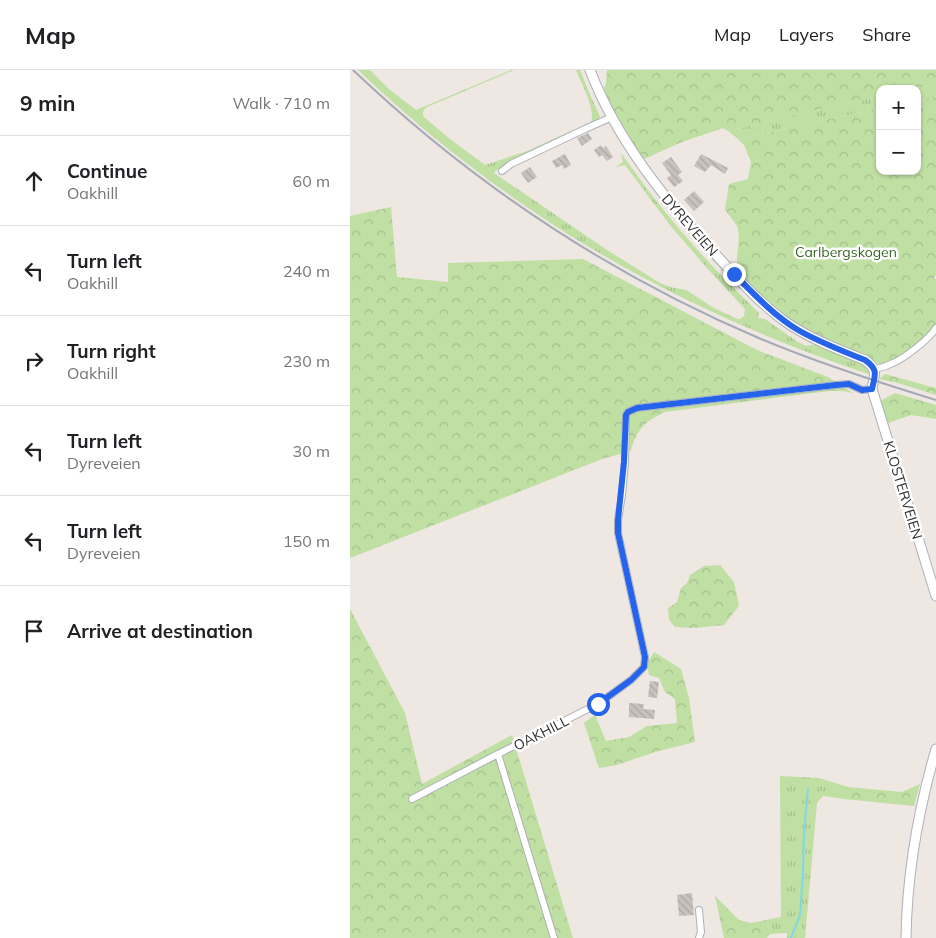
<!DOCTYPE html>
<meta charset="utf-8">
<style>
:root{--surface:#fff;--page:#f2f2f2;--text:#202124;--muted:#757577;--line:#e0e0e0}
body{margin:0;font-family:Mulish,sans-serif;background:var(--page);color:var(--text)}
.controls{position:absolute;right:15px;top:15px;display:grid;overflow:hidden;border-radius:10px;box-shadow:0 1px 4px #0004}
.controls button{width:45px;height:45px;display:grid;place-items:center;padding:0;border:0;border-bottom:1px solid var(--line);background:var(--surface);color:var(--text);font:25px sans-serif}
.stop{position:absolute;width:15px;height:15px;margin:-11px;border:4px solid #2563eb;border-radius:50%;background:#fff}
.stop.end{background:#2563eb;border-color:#fff;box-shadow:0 1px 5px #0008}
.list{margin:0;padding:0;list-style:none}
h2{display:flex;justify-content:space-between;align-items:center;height:65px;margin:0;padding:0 20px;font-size:21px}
h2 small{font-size:16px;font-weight:400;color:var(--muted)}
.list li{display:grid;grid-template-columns:32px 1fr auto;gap:15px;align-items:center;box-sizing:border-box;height:90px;padding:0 20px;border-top:1px solid var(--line)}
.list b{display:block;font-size:19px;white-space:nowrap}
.list p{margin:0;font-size:16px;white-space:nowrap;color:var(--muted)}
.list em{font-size:16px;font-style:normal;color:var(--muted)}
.icon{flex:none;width:28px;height:28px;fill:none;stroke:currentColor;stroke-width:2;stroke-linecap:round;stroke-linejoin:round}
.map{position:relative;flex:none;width:586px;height:868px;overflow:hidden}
header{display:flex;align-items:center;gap:30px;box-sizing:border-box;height:70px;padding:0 25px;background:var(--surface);border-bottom:1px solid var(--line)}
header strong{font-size:24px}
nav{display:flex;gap:28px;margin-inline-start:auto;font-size:18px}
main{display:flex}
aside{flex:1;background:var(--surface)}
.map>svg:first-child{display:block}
.grass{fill:url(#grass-tufts)}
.forest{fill:url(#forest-crowns)}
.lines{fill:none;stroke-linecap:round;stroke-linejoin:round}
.stream{stroke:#7fd8e6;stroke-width:2}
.building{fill:url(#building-back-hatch)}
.street-casing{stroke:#aeb1b9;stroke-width:8}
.secondary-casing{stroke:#aeb1b9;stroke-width:11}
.street{stroke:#fff;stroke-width:6}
.secondary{stroke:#fff;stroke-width:9}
.rail{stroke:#a4a9b6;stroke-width:2}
.route{stroke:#2563eb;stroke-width:6}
.labels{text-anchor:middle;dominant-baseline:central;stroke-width:5;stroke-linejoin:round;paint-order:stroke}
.street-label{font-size:14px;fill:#2e2e2e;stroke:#fff}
.park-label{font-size:14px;fill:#396722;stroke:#fff}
</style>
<header>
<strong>Map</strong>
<nav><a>Map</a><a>Layers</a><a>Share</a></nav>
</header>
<main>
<aside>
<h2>9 min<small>Walk · 710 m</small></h2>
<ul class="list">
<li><svg class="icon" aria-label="ahead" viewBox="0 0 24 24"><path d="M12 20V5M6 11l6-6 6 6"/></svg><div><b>Continue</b><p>Oakhill</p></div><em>60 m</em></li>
<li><svg class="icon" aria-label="left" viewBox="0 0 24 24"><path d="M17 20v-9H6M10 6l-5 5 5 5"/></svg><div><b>Turn left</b><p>Oakhill</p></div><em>240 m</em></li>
<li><svg class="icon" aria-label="right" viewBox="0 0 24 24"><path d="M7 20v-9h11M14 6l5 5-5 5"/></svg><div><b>Turn right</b><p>Oakhill</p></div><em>230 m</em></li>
<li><svg class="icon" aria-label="left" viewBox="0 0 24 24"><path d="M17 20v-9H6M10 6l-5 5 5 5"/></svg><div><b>Turn left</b><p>Dyreveien</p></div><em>30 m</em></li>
<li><svg class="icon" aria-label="left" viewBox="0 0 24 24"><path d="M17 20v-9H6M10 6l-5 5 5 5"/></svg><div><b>Turn left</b><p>Dyreveien</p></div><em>150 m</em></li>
<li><svg class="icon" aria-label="arrive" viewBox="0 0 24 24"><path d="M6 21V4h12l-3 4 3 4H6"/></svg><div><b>Arrive at destination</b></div></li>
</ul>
</aside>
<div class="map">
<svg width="586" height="868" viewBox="0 0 586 868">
<defs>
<pattern id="grass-tufts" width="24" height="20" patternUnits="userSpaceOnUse" patternTransform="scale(1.25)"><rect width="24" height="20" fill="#bfdfa3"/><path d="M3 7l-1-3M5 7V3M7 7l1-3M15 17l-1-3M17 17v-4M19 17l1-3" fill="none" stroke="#a4c08d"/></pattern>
<pattern id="forest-crowns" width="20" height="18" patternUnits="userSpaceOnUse" patternTransform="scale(1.25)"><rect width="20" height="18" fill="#bfdfa3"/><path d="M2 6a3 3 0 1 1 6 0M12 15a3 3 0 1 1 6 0" fill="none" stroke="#a4c08d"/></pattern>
<pattern id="building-back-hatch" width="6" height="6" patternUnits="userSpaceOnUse" patternTransform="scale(1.25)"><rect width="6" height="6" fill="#c7c2bd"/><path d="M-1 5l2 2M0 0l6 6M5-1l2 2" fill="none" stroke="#aba7a3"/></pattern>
</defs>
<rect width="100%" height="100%" fill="#eee7e2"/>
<path class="grass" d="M8 0H20L39 19 66 40 161 0H164L77 37C73 40 72 43 74 47L100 69 135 95 177 81 241 52C246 39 231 13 226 0H230L241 27 249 44 250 47 245 53C228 61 212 69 195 77 184 82 150 94 144 103L257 180 310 213 320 217 336 220 364 238 387 249H390L394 246 395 239 356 197 319 154 275 95 266 97 273 92 271 83C285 102 298 121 312 138 342 176 375 210 409 243L408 248 415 249 448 272 456 276 467 274 514 294 521 302V305C423 272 328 230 239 177 156 127 78 67 8 0Z
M586 14V26L567 31V19H563Z
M530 26V38L388 69 378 61 447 44Z
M338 159 411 236 410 237 405 233 366 194 337 162Z
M430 706 469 708 498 717 494 729 473 726 467 733 455 868H437V863L420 864 416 850 431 847Z"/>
<path class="forest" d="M257 0H586V14L563 19H530V26L447 44 378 61 373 58 332 72 294 89C278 67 261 44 254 18L256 13Z
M586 26V205L584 208 586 210V254C578 268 545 295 529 294L446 255 418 233 390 204C382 190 393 172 387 156 384 151 379 145 375 140L379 114 398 109 401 92 394 75 388 69 530 38V101H567V31Z
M41 137 47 207 98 212V193L233 189 407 280 478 307 503 323 492 321H479L315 342C295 351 286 360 281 381L252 389 0 488V146Z
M535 304 586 318V325L548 313 529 309Z
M545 323 586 335V349L561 345 538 353 530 331Z
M370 495 384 512 389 536 374 555 343 558 325 557 319 550 318 538 327 532 331 518 337 513 340 505 354 496Z
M0 539 55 643 72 714 162 665 223 868H0Z
M304 582 331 599 339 628 345 672 305 682 267 695 249 698 234 653 245 645 256 671 279 667 297 656 327 653 325 629 315 622 309 608 299 605 297 593Z
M570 714 564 736 494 729 498 717 552 722Z
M365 826 389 850 401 853 416 850 420 864 417 868H374Z"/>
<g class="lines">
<path class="stream" d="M441 868 450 845 453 803 454 761 458 719"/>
</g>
<path class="building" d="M238 63 242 69 232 76 227 68Z
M251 75 253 78 256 76 263 87 257 91 252 85 249 87 244 80Z
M215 84 221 95 214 99 212 95 206 98 202 91Z
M351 84 378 98 375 104 361 95 355 102 344 96Z
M321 87 332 102 328 105 333 111 324 117 317 108 321 105 312 93Z
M180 97 187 107 178 113 171 103Z
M344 121 354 132 344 141 334 130Z
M300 611 309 612 307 628 298 627Z
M279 633 294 634 293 639 305 640 304 649 279 647Z
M342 823 344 845 329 846 327 825Z"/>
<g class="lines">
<g class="street-casing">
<path id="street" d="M152 101 161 94 235 59 262 47
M525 299C531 298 537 296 543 293 555 288 579 269 586 258
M148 684 204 868
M62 729 146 685 248 634 281 610 294 597 295 587 268 463V450L272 425 275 392 276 345 278 342 287 338 486 315 499 314 512 320 522 319
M349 868 351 862 349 840"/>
</g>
<g class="secondary-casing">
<path id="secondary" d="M240 0C267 71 317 132 368 187 388 209 409 232 433 250 458 268 487 279 515 290 529 300 524 305 522 319L586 526
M556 868C557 804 568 741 586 679"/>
</g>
<use href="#street" class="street"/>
<use href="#secondary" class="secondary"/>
<path class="rail" d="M3 0C122 113 260 205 411 269 468 293 527 312 586 330"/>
</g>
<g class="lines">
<path class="route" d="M248 634 281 610 294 597 295 587 268 463V450L274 392 276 345 278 342 287 338 486 315 499 314 512 320 522 319C525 305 529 300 515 290 492 281 469 272 448 260 423 245 404 224 384 204"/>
</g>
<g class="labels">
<g class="street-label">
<text transform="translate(340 155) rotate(49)">DYREVEIEN</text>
<text transform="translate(553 420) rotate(73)">KLOSTERVEIEN</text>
<text transform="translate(191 663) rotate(-27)">OAKHILL</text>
</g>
<g class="park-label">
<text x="496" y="182">Carlbergskogen</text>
</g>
</g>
</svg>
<div class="controls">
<button>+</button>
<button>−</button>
</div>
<div class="stop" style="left:248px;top:634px"></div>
<div class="stop end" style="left:384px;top:204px"></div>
</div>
</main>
